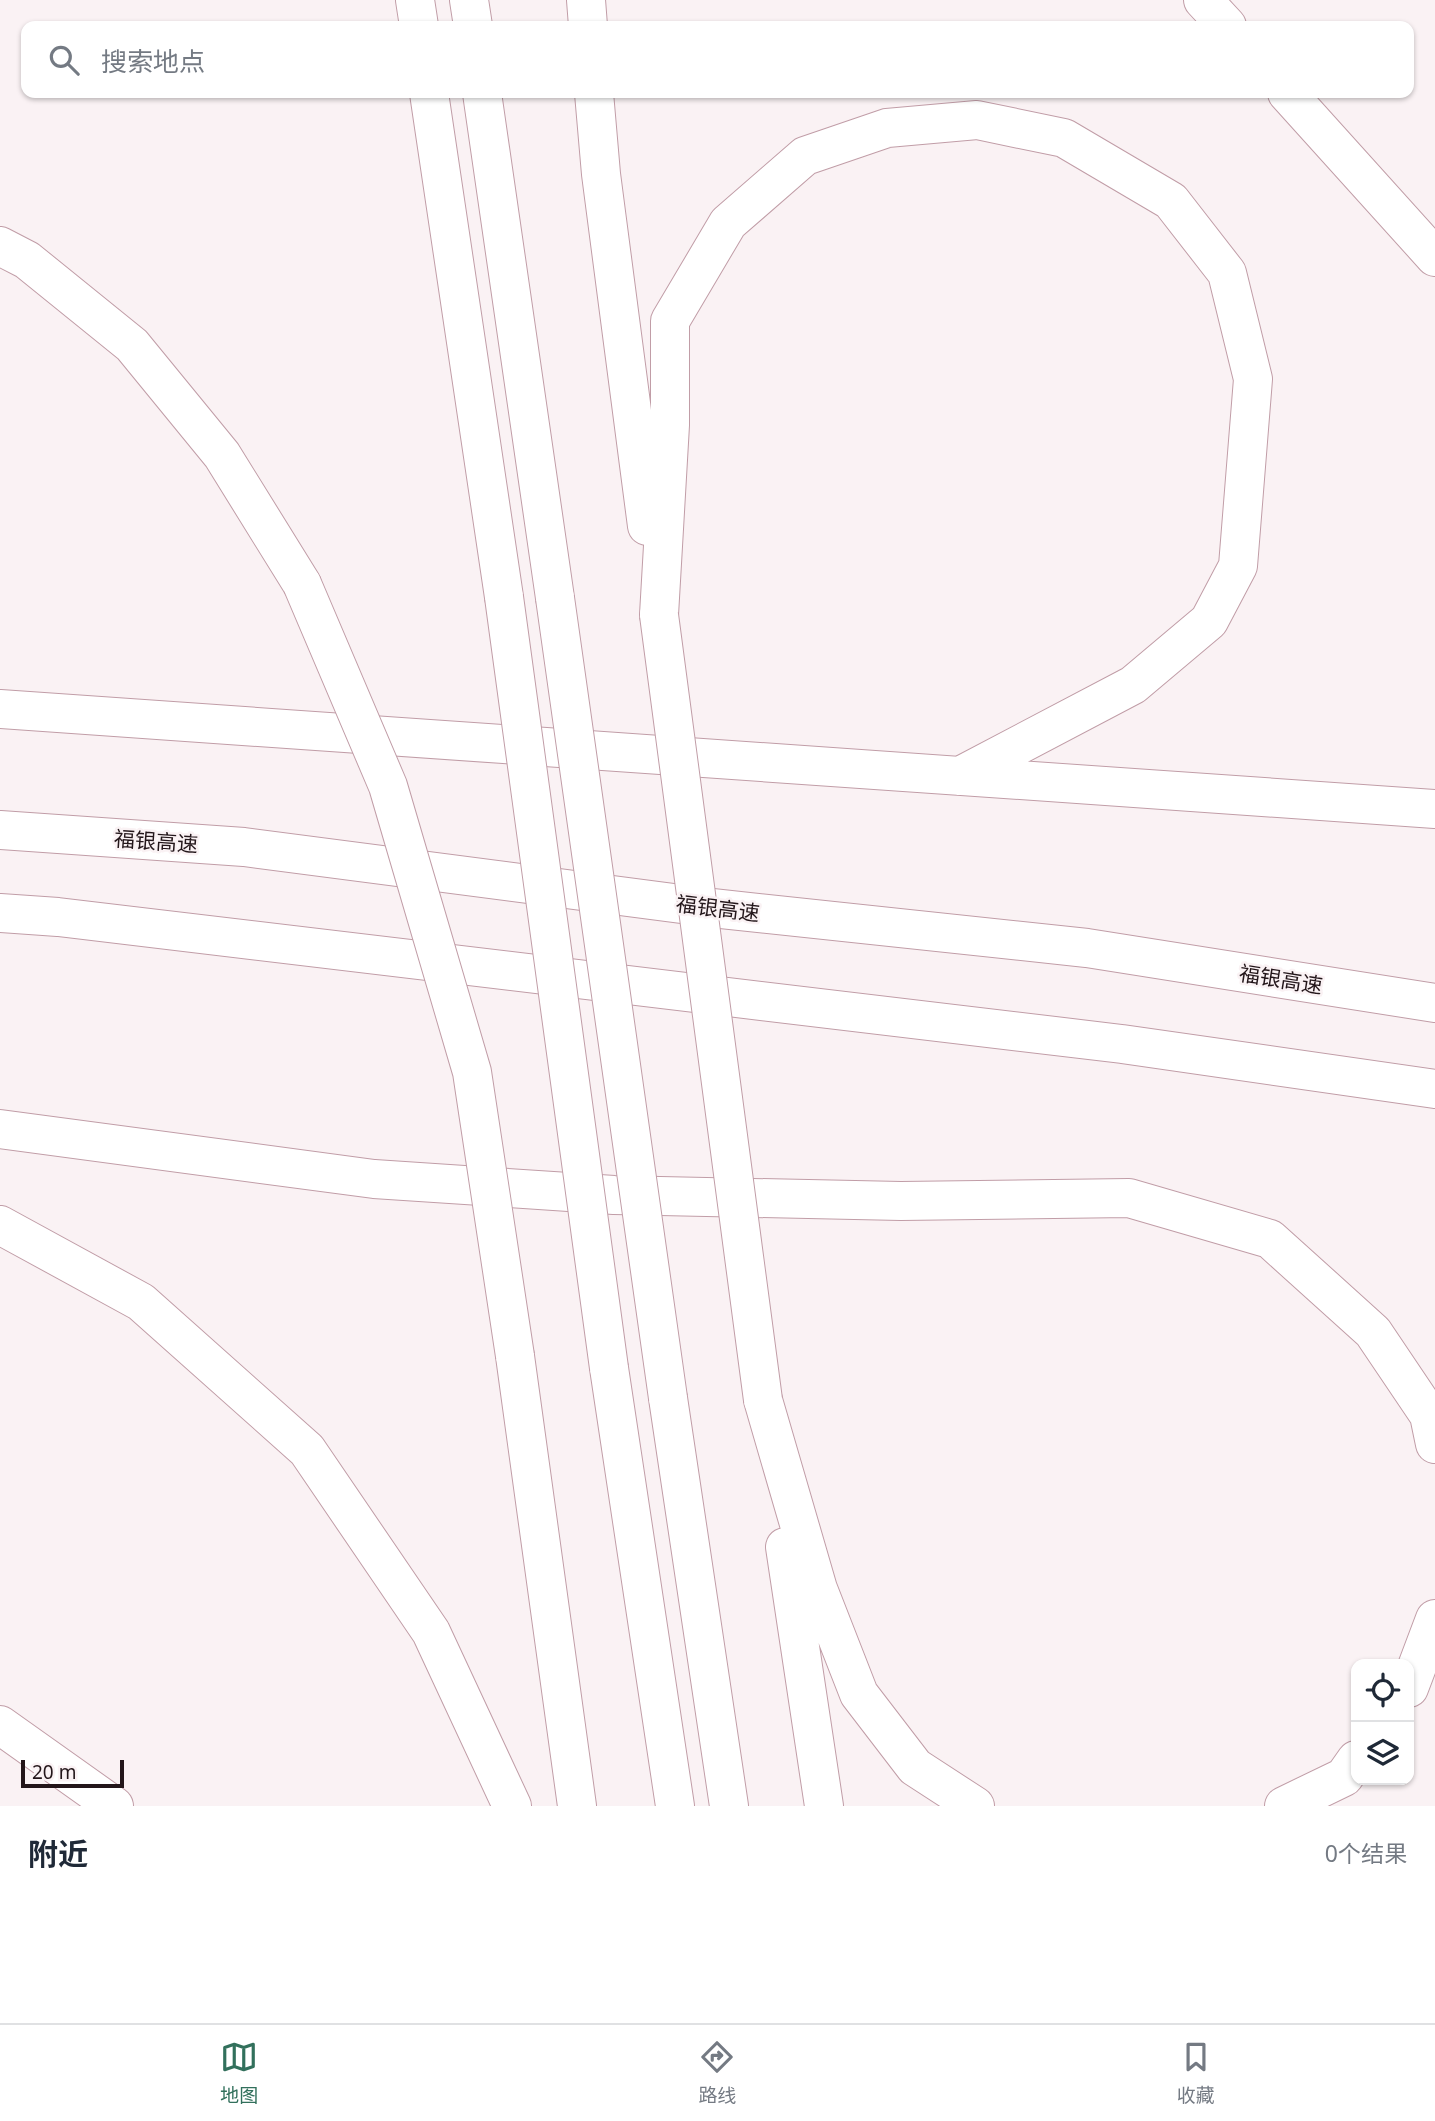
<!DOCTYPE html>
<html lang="zh">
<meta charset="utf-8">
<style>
:root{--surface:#fff;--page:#f6f6f7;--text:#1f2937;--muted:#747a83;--line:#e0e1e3;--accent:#32705c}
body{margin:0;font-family:"Noto Sans","Noto Sans SC",sans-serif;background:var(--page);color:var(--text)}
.controls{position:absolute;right:21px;bottom:21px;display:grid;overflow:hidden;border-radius:14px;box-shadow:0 2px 5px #0004}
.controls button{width:63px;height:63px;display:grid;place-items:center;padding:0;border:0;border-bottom:2px solid var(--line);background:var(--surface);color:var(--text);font:35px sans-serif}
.scale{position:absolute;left:21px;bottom:18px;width:103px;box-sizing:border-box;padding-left:7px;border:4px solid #23161a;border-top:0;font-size:19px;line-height:24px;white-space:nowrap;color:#23161a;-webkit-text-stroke:5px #faf2f4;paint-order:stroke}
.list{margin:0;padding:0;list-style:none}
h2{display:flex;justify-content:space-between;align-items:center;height:91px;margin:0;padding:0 28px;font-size:30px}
h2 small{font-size:23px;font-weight:400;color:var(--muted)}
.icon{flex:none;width:38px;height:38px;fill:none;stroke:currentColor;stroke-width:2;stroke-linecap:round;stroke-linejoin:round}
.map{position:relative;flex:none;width:1435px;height:1806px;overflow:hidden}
.search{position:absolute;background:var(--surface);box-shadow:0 2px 5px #0004;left:21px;right:21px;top:21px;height:77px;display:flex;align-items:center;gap:18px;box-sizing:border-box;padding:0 24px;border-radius:14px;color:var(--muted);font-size:26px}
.sheet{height:217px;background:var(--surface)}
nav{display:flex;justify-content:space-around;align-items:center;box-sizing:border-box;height:98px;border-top:2px solid var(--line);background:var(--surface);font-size:19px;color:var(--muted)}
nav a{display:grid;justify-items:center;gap:4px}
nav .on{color:var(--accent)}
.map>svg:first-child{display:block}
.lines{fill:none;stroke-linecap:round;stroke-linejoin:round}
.motorway-casing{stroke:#c19da7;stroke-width:40}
.motorway{stroke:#fff;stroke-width:38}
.motorway-bridge-casing{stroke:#c19da7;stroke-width:40;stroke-linecap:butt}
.motorway-bridge{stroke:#fff;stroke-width:38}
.labels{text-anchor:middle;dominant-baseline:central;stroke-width:5;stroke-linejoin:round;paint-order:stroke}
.street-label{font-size:21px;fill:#23161a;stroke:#faf2f4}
</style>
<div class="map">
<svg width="1435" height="1806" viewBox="0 0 1435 1806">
<rect width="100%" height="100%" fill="#faf2f4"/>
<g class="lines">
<g class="motorway-casing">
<path id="motorway" d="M415 0 419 26
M469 0 473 26
M586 0 588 26
M1203 0 1227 26
M429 93 504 597
M482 93 555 598
M594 93 601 174 647 526
M1287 93 1435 257
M0 246 27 260 132 345 222 455 302 584
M659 615 670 425V321L728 223 805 156 887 128 977 120 1064 138 1171 201 1227 273 1253 379 1238 566 1209 621 1133 685 960 776
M0 709 1435 809
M0 830 244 847 712 908 1087 948 1435 1003
M0 913 58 917 1122 1044 1435 1089
M0 1129 374 1179 614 1195 901 1201 1129 1198 1270 1239 1373 1332 1429 1415 1435 1444
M0 1225 141 1302 307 1450 431 1632 512 1806
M515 1356 577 1806
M609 1368 675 1806
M668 1398 729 1806
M763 1400 818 1589 859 1694 915 1767 975 1806
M785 1547 824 1806
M1409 1688 1435 1619
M0 1725 114 1806
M1284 1806 1344 1777 1356 1760"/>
</g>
<use href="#motorway" class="motorway"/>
<g class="motorway-bridge-casing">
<path id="motorway-bridge" d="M302 584 388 786 472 1072 515 1356
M504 597 609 1368
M555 598 668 1398
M659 615 763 1400"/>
</g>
<use href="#motorway-bridge" class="motorway-bridge"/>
</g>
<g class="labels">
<g class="street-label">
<text transform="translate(156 841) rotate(4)">福银高速</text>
<text transform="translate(718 908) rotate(7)">福银高速</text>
<text transform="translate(1281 979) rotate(9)">福银高速</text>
</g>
</g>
</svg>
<div class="controls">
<button><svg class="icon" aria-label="locate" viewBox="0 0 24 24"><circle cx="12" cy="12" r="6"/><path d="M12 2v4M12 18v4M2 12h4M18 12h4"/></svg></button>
<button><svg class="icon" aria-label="layers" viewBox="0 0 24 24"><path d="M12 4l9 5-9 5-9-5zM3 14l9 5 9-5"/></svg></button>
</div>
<div class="scale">20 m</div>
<div class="search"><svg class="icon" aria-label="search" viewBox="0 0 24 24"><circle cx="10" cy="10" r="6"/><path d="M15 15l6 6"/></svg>搜索地点</div>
</div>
<section class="sheet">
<h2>附近<small>0个结果</small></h2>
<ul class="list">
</ul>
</section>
<nav>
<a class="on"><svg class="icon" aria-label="map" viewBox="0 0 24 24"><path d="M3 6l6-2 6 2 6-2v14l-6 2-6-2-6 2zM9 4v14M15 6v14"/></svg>地图</a>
<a><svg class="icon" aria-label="directions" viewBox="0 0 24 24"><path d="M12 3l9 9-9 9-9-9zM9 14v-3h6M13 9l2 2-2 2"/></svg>路线</a>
<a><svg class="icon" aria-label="saved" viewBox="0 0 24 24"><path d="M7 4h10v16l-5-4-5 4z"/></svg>收藏</a>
</nav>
